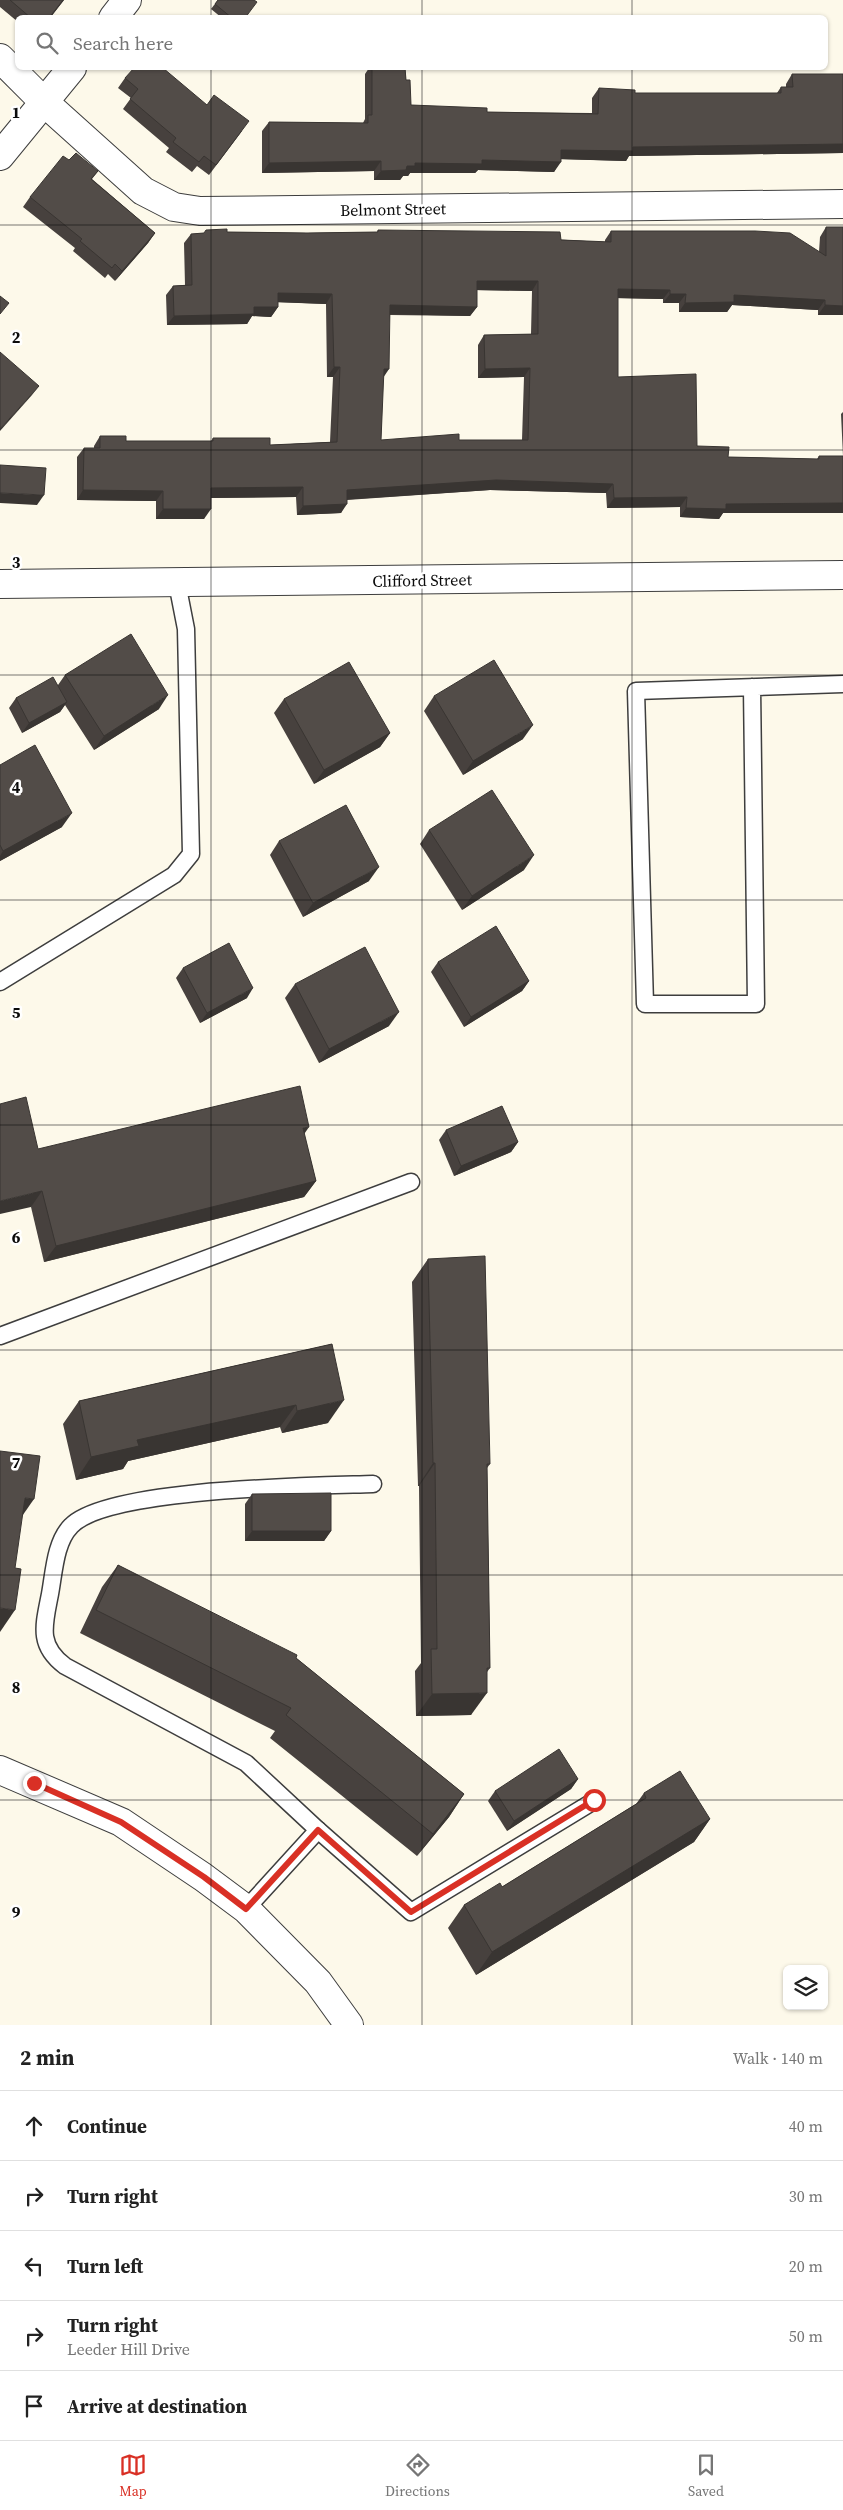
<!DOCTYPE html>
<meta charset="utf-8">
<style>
:root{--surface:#fff;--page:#f6f6f6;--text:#222;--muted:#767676;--line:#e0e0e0;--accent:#d93025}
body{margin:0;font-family:"Source Serif 4",serif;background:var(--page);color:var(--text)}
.controls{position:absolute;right:15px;bottom:15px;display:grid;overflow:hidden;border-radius:8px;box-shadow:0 1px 4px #0004}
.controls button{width:45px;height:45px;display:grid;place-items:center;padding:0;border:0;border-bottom:1px solid var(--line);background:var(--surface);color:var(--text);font:25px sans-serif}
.stop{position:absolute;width:15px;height:15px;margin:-11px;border:4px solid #d93025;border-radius:50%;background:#fff}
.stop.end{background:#d93025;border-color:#fff;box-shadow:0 1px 5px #0008}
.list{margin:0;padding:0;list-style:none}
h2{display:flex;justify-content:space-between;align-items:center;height:65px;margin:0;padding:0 20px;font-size:21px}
h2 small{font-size:16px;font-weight:400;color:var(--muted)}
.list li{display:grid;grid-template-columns:32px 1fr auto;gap:15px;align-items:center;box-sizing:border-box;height:70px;padding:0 20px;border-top:1px solid var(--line)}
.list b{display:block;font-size:19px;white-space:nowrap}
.list p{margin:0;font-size:16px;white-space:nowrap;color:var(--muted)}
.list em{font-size:16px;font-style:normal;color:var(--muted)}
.icon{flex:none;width:28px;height:28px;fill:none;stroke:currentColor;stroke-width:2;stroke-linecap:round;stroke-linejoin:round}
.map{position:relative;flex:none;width:843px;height:2025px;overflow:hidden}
.search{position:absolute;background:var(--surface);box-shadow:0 1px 4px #0004;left:15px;right:15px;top:15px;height:55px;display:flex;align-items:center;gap:12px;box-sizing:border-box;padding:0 18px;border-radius:8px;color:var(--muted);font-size:19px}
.sheet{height:415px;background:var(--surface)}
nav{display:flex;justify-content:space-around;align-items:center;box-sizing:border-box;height:70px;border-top:1px solid var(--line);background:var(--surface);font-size:14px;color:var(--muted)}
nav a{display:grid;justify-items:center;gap:2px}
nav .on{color:var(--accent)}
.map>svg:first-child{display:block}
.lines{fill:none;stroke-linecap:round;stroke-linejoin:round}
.service-casing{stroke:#3e3e3e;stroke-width:19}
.minor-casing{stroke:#3e3e3e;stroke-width:30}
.tertiary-casing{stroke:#3e3e3e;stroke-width:30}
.service{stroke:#fff;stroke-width:16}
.minor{stroke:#fff;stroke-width:28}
.tertiary{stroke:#fff;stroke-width:28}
.wall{fill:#47413e;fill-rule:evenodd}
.shaded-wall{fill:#393532}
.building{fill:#524c48;stroke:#393532;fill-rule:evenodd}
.route{stroke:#d93025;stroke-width:6}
.grid{fill:none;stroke:#0b0b0b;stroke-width:1;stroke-opacity:0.55}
.labels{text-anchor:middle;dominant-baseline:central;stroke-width:5;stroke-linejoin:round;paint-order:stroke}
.street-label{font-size:16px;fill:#0b0b0b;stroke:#fff}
.grid-label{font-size:16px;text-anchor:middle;font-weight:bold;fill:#0b0b0b;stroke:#fff;stroke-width:5;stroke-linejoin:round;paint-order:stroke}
</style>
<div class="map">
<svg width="843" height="2025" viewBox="0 0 843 2025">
<rect width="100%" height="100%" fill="#fdf9ea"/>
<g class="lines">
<defs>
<g id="service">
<polyline points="752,687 756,1004 645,1004 636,691 843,684"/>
<polyline points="0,982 174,875 191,854 186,629 177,583"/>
<polyline points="0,1336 411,1182"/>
<polyline points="318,1830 411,1912 594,1801"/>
<path d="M246,1909l72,-79 -72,-67 -181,-97c-28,-21 -21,-41 -15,-72 4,-21 5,-52 21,-68 36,-38 244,-40 302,-42"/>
</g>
<g id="minor">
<polyline points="113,18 127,0"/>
<polyline points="0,58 44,102 143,191 174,207 200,211 843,204"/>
<polyline points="0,156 72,68"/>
</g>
<g id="tertiary">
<polyline points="0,584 843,575"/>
<polyline points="0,1770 121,1822 203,1877 246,1909 318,1982 349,2025"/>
</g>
</defs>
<use href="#service" class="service-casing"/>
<use href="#minor" class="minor-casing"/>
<use href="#tertiary" class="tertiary-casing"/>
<use href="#service" class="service"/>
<use href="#minor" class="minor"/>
<use href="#tertiary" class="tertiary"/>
</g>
<g class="wall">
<polygon points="0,0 64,0 50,18 18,18 18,22 0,7"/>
<polygon points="218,0 245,18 222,18 211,9"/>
<polygon points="369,68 405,68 406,80 411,105 487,112 592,113 592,98 599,88 635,93 777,93 781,87 786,87 786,84 792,74 843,74 843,153 629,156 626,161 561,159 554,172 478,170 475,173 410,173 408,176 403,176 400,180 374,180 374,171 262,173 262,131 269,122 363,123 365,119 365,74"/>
<polygon points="125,78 207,105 242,131 209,175 197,166 192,172 166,152 169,148 123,109 131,98 118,88"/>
<polygon points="69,160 98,171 92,179 155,233 148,243 115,281 108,274 105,278 73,251 75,248 23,207 30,197"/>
<path d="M826,227h17v88h-25v-5l-86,-5 -5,7h-48v-9h-16v-4l-45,-1v79l79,69 31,11 89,2 2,-3h24l-2,-42 2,-2v101h-120l-4,6 -39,-2v-10l-73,1 -1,-15 -116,-3 -143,10 -6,13 -44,2 -1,-18 -85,1 -7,21h-48v-18l-79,-1v-43l7,-9h10v-2l6,-10 26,5h85l2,-3 57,7 60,-3 3,-65h-6l-1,-73 -48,-2v5l-7,10 -19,-1 -5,8 -80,1 -1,-30 7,-9 12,-1 -1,-42 7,-9 36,-2 80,1 70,-1 1,-2 227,12v-2l6,-9 208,21 1,-15zM477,290l55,1 -1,43 -47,1 -6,10v33l46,-1 -2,63h-141l2,-63 7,-62 80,1 7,-9z"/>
<polygon points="65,675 159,709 94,750 65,705 60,712 22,733 9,708 16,698 58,685"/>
<polygon points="434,696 523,739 463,775 424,711"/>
<polygon points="284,699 390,733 380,747 314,784 274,713"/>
<polygon points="0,765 62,827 0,861"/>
<polygon points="429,830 524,870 462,910 420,844"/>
<polygon points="279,841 369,881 303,917 270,855"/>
<polygon points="438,962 529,981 522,991 464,1027 431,972"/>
<polygon points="183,968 247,998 200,1023 176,978"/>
<polygon points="295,984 389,1026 319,1063 285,998"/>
<polygon points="446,1130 518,1142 511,1152 454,1176 439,1140"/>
<polygon points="304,1134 316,1181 304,1197 44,1262 31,1207 38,1149"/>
<polygon points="428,1259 490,1464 487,1468 490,1668 487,1672 471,1715 416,1716 415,1671 421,1663 419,1486 418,1486 412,1282"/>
<polygon points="332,1344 328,1423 282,1433 280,1427 128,1461 123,1469 76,1480 63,1424 79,1401"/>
<polygon points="252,1494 331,1531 324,1541 245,1541 245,1504"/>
<polygon points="118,1565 296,1658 464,1794 449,1817 417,1856 270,1738 275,1731 80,1633 102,1587"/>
<polygon points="578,1779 571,1789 507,1831 488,1801 495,1791"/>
<polygon points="644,1793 710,1819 694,1842 476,1975 448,1928 464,1905 502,1887 636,1804"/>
</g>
<g class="shaded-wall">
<polygon points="63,0 64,0 50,18 49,18"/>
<polygon points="843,144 843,153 629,156 626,161 555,159 561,150 633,147"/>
<polygon points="482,160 561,162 554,172 478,170 475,173 410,173 408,176 403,176 400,180 374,180 381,171 407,166 415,163"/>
<polygon points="381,161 374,171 262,173 269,163"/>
<polygon points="155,233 148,243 115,281 122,271"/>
<polygon points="477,281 538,281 532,291 471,290"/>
<polygon points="618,289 670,290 663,299 612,298"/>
<polygon points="278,293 332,294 326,304 271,302"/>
<polygon points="670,294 686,294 679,303 663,303"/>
<polygon points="734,295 825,300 818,310 732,305 727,312 679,312 685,303"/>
<polygon points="390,305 477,307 470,316 384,314"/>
<polygon points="825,305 843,306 843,315 818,315"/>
<polygon points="254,307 278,307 271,317 252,316 247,324 167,325 174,316"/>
<polygon points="334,367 340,367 333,377 327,377"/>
<polygon points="530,368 524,377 478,378 485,369"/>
<polygon points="384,369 389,369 383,378"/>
<polygon points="39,386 32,395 0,431 0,429"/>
<polygon points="496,480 613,484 606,493 490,490 340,500 347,490"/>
<polygon points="303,487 296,497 204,498 211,488"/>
<polygon points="83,490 163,491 156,501 77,500"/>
<polygon points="0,493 44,495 37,505 0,503"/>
<polygon points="687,497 680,507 607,508 614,498"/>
<polygon points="843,503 843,513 723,513 719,519 680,517 686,508 726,504"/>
<polygon points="347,504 341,513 297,515 303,506"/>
<polygon points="163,509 211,509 204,519 156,519"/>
<polygon points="168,695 159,709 94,750 104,736"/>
<polygon points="67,702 60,712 22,733 29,723"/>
<polygon points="533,725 523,739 463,775 473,761"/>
<polygon points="390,733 380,747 314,784 324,770"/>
<polygon points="72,813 62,827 0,861 0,856 3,851"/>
<polygon points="534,855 524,870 462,910 472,896"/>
<polygon points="379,867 369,881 303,917 313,903"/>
<polygon points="529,981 522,991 464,1027 471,1017"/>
<polygon points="253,988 247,998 200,1023 207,1013"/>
<polygon points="399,1012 389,1026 319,1063 329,1049"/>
<polygon points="309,1127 298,1143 303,1128"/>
<polygon points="518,1142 511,1152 454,1176 461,1166"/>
<polygon points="316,1181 304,1197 44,1262 56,1246"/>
<polygon points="42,1191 31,1207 0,1214 0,1201"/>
<polygon points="344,1400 328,1423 282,1433 297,1411"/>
<polygon points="296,1405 280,1427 128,1461 123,1469 76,1480 91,1457 137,1440"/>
<polygon points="433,1463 435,1463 419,1486 418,1486"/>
<polygon points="25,1498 34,1499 18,1522"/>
<polygon points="252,1531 331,1531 324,1541 245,1541"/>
<polygon points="0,1608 15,1610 0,1632"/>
<polygon points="487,1693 471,1715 416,1716 432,1694"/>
<polygon points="578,1779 571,1789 507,1831 514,1821"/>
<polygon points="464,1794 449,1817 417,1856 433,1834"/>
<polygon points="710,1819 694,1842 476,1975 492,1952"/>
</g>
<g class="building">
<polygon points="10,0 63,0 49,18 47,18 45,16 44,18 31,18"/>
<polygon points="218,0 254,0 257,2 245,18 232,18 215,4"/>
<polygon points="134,68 163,68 207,105 214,95 249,121 216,165 204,156 199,162 173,142 176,138 130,99 138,89 125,78"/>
<polygon points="372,68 405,68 406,80 410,80 411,105 487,108 487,112 598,114 599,88 635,90 635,93 781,93 781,87 793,87 792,74 843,74 843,144 633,147 633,151 561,150 561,162 482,160 482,164 415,163 415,166 407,166 406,170 381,171 381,161 269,163 269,122 368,123 368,115 372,115"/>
<polygon points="76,153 98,171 91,179 155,233 122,271 115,264 112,268 80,241 82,239 30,197 63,156 69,160"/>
<path d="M826,227h17v79l-18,-1v-5l-91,-5v7l-49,1 1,-9h-16v-4l-52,-1v88l78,-3 1,72 32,1 -1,10 91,2v-3h24v47l-117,1v5l-40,-1 1,-11 -73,1 -1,-14 -117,-4 -149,10v14l-44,2v-19l-92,1v21h-48v-18l-80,-1 1,-42h16v-12h26v5h87v-3h57v7l67,-3 3,-75h-6l-2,-73 -54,-1v14h-24v7l-80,2 -1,-30 19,-1 -1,-51 13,-1 2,-3 21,-1v3l80,1 71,-1v-2l182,2 1,8 50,2v-11h144l35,2 36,23zM477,281h61v53l-54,1 1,34 45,-1 -2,72h-69v-6l-78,6 3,-71h5l1,-64 87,2z"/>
<polygon points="0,296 9,303 0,314"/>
<polygon points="0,352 39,386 0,429"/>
<polygon points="0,465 46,468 44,495 0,493"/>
<polygon points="131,634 168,695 104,736 65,675"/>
<polygon points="494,660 533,725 473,761 434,696"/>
<polygon points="349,662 390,733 324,770 284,699"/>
<polygon points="53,677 67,702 29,723 16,698"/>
<polygon points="35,745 72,813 3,851 0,845 0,765"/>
<polygon points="492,790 534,855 472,896 429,830"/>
<polygon points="346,805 379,867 313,903 279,841"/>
<polygon points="496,926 529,981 471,1017 438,962"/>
<polygon points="229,943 253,988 207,1013 183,968"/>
<polygon points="365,947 399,1012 329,1049 295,984"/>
<polygon points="300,1086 309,1127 303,1128 316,1181 56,1246 42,1191 0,1201 0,1104 26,1097 38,1149"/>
<polygon points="502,1106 518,1142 461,1166 446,1130"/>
<polygon points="485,1256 490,1464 487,1464 490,1668 487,1668 487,1693 432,1694 431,1649 437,1649 435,1463 433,1463 428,1259"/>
<polygon points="332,1344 344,1400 297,1411 296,1405 137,1440 139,1446 91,1457 79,1401"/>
<polygon points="0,1451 40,1456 34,1499 25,1498 15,1568 21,1569 15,1610 0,1608"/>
<polygon points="331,1493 331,1531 252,1531 252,1494"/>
<polygon points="118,1565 297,1655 296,1658 464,1794 433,1834 286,1715 291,1708 96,1610"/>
<polygon points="559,1749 578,1779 514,1821 495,1791"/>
<polygon points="680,1771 710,1819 492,1952 464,1905 500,1883 502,1887 646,1798 644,1793"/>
</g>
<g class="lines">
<polyline class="route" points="34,1783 121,1822 204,1877 246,1909 318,1830 411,1912 594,1800"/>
</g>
<path class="grid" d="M211,0v18M422,0v18M632,0v18M211,68v1957M422,68v1957M632,68v1957M0,225h843M0,450h843M0,675h843M0,900h843M0,1125h843M0,1350h843M0,1575h843M0,1800h843"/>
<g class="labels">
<g class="street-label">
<text transform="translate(393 209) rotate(-1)">Belmont Street</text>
<text transform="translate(422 580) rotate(-1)">Clifford Street</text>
</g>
</g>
<g class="grid-label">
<text x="16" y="118">1</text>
<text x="16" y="343">2</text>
<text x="16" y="568">3</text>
<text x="16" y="793">4</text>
<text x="16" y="1018">5</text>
<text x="16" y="1243">6</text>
<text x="16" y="1468">7</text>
<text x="16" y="1693">8</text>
<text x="16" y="1918">9</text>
</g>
</svg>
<div class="controls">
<button><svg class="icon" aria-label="layers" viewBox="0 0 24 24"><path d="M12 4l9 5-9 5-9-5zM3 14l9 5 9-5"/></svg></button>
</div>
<div class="stop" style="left:594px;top:1800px"></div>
<div class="stop end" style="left:34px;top:1783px"></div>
<div class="search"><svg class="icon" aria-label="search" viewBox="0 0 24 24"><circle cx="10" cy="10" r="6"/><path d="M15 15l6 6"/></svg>Search here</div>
</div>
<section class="sheet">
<h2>2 min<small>Walk · 140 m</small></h2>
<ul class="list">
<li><svg class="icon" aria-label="ahead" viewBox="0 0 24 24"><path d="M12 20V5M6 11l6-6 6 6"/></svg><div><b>Continue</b></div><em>40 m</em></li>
<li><svg class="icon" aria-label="right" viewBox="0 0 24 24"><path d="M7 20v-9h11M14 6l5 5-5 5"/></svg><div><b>Turn right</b></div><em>30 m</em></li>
<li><svg class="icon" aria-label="left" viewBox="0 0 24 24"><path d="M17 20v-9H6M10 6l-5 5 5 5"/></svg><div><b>Turn left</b></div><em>20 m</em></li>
<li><svg class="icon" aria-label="right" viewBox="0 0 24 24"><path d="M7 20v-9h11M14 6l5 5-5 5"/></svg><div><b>Turn right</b><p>Leeder Hill Drive</p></div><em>50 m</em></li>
<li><svg class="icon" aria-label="arrive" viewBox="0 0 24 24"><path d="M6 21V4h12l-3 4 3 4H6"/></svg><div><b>Arrive at destination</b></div></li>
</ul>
</section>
<nav>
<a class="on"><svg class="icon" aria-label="map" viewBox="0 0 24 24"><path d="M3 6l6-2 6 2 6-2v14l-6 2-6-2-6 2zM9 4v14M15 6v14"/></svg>Map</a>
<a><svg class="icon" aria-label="directions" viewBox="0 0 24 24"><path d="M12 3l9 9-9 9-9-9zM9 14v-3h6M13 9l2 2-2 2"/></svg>Directions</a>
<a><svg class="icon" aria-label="saved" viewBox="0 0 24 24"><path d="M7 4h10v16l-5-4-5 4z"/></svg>Saved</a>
</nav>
